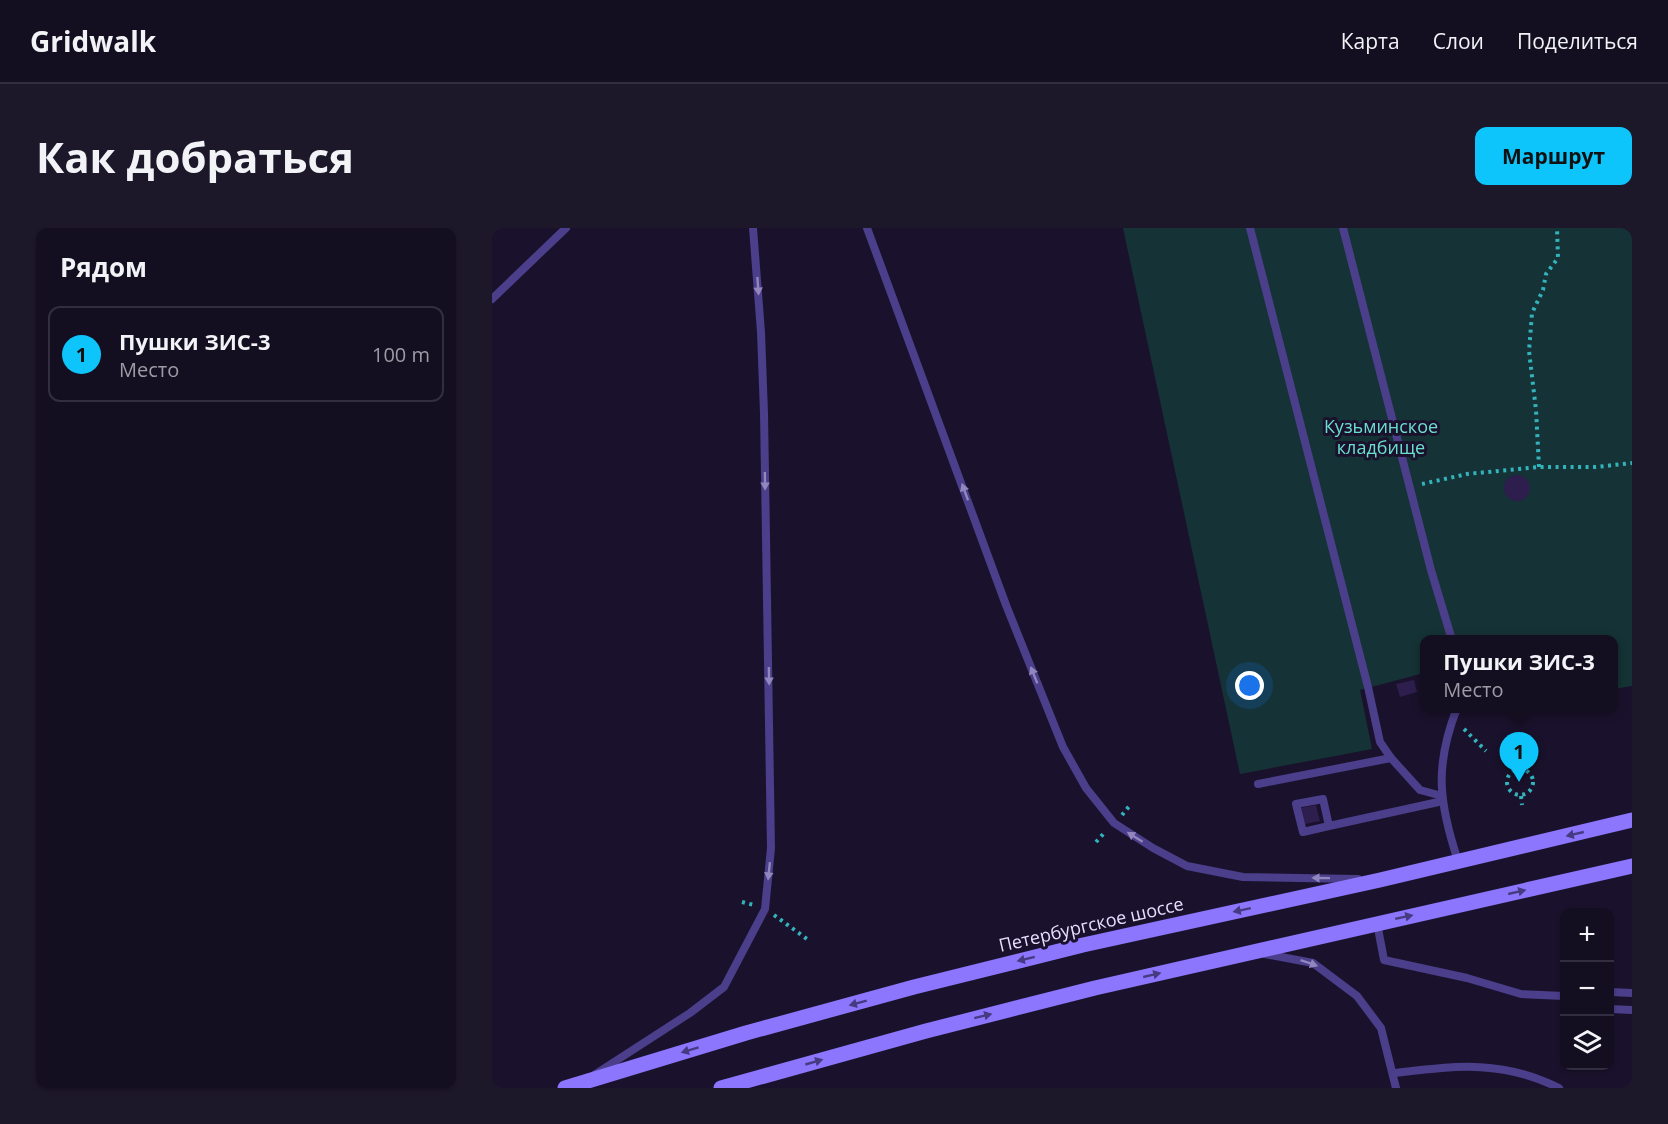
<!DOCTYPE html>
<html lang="ru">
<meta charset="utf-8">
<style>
:root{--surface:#140e21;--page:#1d172a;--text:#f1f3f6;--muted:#9d9ca5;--line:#332e3f;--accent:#0dc5fb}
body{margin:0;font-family:"Open Sans",sans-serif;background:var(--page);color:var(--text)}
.controls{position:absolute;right:18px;bottom:18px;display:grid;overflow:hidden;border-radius:12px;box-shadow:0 2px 4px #0004}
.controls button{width:54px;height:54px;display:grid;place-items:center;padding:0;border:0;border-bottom:2px solid var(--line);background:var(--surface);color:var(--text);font:30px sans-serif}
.you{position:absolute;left:758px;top:458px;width:21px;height:21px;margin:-15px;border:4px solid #fff;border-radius:50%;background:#1a73e8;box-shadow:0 0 0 9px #1a73e833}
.badge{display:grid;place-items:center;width:39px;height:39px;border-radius:50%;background:var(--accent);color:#111;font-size:20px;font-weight:700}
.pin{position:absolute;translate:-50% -50px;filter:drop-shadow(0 2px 3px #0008)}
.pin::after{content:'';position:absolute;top:32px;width:21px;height:18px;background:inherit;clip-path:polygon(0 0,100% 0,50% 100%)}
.popup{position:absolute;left:928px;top:407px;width:198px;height:78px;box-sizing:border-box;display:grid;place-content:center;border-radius:12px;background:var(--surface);filter:drop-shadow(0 2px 4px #0005);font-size:20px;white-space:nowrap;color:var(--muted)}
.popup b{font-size:22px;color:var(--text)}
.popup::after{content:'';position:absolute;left:50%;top:100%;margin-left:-12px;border:12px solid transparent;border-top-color:var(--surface)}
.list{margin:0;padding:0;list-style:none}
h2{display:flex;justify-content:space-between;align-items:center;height:78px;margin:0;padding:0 24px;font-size:26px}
h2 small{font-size:20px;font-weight:400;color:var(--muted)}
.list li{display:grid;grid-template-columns:39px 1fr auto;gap:18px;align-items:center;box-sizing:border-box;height:96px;margin:0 12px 12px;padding:0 12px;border:2px solid var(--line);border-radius:12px}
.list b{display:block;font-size:22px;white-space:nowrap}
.list p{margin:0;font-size:20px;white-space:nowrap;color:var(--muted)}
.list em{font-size:20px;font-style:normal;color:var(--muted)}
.icon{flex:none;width:33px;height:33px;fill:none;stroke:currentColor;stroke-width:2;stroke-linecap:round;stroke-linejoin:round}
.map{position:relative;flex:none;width:1140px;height:860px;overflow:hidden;border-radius:12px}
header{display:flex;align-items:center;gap:36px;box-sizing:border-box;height:84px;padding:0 30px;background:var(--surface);border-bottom:2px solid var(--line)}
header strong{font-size:28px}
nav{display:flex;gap:33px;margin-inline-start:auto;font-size:21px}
.intro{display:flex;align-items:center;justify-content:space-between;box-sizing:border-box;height:144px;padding:0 36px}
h1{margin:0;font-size:42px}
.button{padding:15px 27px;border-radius:12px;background:var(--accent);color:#111;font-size:21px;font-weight:700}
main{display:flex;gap:36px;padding:0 36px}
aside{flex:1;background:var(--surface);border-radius:12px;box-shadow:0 2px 4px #0004}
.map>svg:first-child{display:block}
.green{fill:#153336}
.building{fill:#2e1e4d}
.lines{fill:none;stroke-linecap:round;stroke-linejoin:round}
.path{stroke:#33b4bd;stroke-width:4;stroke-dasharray:3 4.5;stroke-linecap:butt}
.lane{stroke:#4b3e8a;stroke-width:8}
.secondary{stroke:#8b76fd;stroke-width:15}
.oneway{fill:#9186be}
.oneway2{fill:#473a80}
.labels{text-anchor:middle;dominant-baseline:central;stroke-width:6;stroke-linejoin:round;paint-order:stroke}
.park-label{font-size:18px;fill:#69dfd1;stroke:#1a122c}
.street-label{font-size:18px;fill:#e6defe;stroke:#1a122c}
</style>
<header>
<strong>Gridwalk</strong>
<nav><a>Карта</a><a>Слои</a><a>Поделиться</a></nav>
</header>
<div class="intro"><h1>Как добраться</h1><a class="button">Маршрут</a></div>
<main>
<aside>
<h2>Рядом<small></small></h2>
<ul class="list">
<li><span class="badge">1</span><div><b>Пушки ЗИС-3</b><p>Место</p></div><em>100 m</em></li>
</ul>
</aside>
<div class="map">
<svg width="1140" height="860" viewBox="0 0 1140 860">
<rect width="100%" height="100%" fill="#1a122c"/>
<polygon class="green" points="631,0 1140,0 1140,458 1122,461 1122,412 932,412 932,445 868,462 880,521 748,546"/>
<g class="building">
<circle cx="1025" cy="260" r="13"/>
<polygon points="922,452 925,464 908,469 904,456"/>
<polygon points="824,577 828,593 813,596 809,580"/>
</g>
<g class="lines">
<g class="path">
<polyline points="1047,239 1044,182 1037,123 1040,85 1051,62 1054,46 1066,30 1065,0"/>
<polyline points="930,256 975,246 1047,239 1104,239 1140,235"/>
<polyline points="972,501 994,523"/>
<circle cx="1028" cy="554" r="13"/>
<polyline points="1029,568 1030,577"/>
<polyline points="630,587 639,576"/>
<polyline points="604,614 614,603"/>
<polyline points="250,674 262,677"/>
<polyline points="282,687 315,711"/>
</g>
<g class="lane">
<polyline points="375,0 514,377 571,519 594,560 622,595 661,620 695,638 751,649 866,651"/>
<polyline points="758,0 876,459 888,514 899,530 928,562 950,568"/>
<polyline points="851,0 939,342 960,412"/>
<polyline points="0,71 74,0"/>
<path d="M965,480c-23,59 -18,95 1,153"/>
<polyline points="766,556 899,530"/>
<polyline points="837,598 811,604 804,576 831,571 837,598 951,573"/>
<polyline points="885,695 892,732 975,750 1029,766 1072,768"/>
<polyline points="773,726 821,735 865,768 889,800 904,860"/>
<polyline points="1118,764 1140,765"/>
<polyline points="1118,781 1140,782"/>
<path d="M902,845c60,-7 107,-14 165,15"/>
<polyline points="102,847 198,785 232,759 273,681 279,620 272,185 269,104 261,0"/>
</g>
<g class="secondary">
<polyline points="73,860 254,805 422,759 591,717 888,652 1140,592"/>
<polyline points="229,860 434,803 603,760 1140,638"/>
</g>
</g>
<defs><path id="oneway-solid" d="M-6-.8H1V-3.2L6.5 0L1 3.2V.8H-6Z" transform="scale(1.5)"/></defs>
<g class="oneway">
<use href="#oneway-solid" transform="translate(266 58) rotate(86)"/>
<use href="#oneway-solid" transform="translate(273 253) rotate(89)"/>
<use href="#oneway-solid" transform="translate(473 264) rotate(-110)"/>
<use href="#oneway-solid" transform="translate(542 447) rotate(-112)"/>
<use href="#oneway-solid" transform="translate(277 448) rotate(89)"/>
<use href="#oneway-solid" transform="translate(643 609) rotate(-148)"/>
<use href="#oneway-solid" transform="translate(277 643) rotate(96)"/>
<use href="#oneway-solid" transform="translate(829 650) rotate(-179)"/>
<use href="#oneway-solid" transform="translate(817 735) rotate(19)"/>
</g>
<g class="oneway2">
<use href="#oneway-solid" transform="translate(1083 606) rotate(167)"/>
<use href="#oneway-solid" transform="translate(1025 664) rotate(-13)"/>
<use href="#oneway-solid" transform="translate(750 682) rotate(168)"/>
<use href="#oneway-solid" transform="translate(912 689) rotate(-12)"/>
<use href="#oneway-solid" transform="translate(534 731) rotate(166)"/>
<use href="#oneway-solid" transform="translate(660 747) rotate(-13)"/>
<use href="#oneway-solid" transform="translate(366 775) rotate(165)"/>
<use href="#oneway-solid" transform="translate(491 788) rotate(-14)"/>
<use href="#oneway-solid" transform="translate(198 822) rotate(163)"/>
<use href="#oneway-solid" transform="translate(322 834) rotate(-16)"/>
</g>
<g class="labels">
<g class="park-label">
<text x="889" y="198">Кузьминское<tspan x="889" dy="21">кладбище</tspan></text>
</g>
<g class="street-label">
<text transform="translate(599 696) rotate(-13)">Петербургское шоссе</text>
</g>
</g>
</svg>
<div class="controls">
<button>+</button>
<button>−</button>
<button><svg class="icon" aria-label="layers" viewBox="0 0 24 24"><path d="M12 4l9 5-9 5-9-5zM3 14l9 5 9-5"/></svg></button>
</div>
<div class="you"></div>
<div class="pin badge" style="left:1027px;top:554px">1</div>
<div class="popup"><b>Пушки ЗИС-3</b>Место</div>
</div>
</main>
